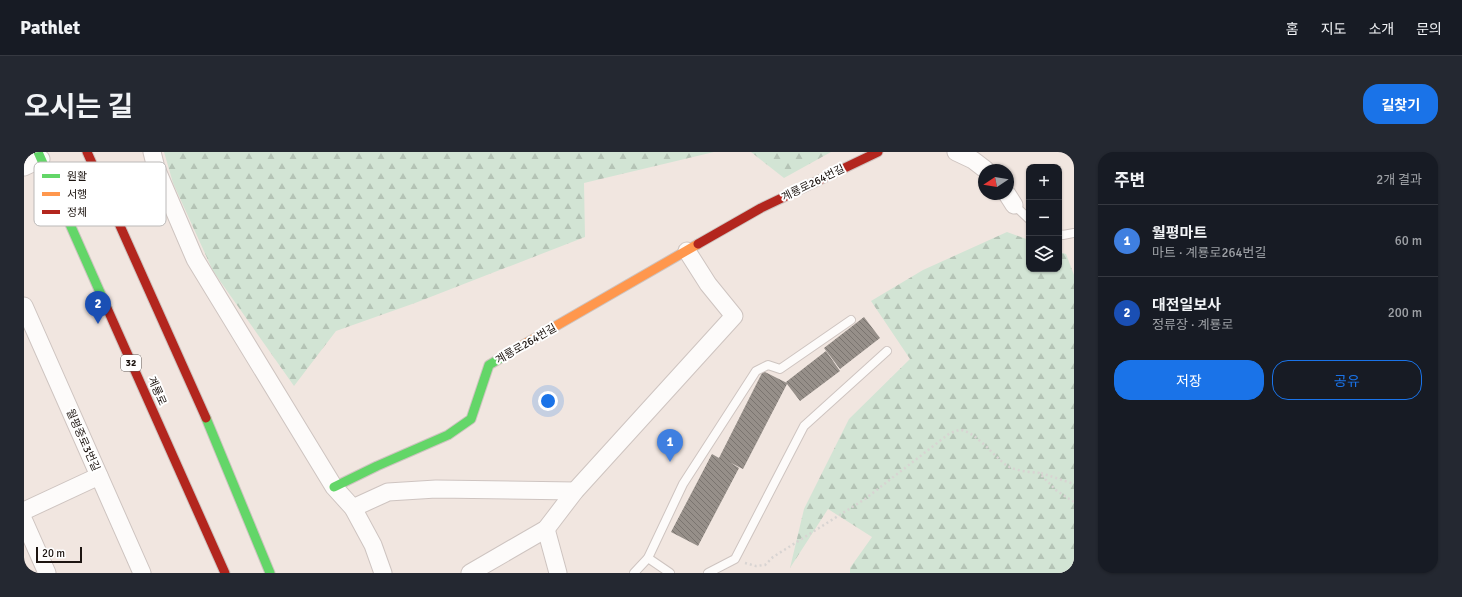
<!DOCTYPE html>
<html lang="ko">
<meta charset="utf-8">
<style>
:root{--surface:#171b24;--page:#242831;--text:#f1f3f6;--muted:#9ea1a6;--line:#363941;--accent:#1a73e8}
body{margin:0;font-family:Signika,"Noto Sans KR",sans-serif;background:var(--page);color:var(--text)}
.controls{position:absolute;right:12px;top:12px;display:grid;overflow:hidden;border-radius:8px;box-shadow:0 1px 3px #0004}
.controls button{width:36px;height:36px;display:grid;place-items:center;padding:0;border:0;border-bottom:1px solid var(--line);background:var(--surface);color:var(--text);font:20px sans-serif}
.compass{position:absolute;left:954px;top:12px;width:36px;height:36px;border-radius:50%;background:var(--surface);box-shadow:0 1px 3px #0004;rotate:258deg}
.scale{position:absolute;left:12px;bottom:10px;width:46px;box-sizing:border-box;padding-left:4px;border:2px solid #1d1511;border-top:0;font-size:11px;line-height:14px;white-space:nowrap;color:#1d1511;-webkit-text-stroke:3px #fff;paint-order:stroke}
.you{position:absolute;left:524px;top:249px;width:14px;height:14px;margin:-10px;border:3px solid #fff;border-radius:50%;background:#1a73e8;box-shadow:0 0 0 6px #1a73e833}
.badge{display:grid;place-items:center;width:26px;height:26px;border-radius:50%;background:var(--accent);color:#fff;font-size:13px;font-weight:700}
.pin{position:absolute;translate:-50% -33px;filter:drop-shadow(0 1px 2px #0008)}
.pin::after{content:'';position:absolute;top:21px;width:14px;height:12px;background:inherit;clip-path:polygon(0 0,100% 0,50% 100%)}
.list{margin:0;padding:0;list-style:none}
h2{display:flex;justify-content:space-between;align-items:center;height:52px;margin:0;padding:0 16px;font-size:17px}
h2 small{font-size:13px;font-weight:400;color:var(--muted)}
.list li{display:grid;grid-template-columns:26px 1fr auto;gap:12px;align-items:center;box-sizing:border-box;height:72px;padding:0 16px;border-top:1px solid var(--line)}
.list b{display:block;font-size:15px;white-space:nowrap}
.list p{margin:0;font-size:13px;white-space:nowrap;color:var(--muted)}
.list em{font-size:13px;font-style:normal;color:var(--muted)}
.actions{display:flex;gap:8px;padding:12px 16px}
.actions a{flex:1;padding:9px 0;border:1px solid var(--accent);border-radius:16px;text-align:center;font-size:14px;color:var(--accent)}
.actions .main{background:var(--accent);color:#fff}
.icon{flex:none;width:22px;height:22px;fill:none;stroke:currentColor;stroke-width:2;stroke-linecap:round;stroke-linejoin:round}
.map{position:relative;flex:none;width:1050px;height:421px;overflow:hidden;border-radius:16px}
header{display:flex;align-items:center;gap:24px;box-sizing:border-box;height:56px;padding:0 20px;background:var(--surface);border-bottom:1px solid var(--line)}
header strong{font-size:19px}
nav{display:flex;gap:22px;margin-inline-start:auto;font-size:14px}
.intro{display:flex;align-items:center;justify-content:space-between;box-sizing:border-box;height:96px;padding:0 24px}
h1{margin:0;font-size:28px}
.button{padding:10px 18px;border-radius:16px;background:var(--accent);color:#fff;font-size:14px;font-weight:700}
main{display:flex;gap:24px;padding:0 24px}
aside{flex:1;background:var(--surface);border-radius:16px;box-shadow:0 1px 3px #0004}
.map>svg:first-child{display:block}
.forest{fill:url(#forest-firs)}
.building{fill:url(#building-back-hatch)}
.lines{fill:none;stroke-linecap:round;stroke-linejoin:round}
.lane-casing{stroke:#cec4c0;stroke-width:10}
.street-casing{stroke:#cec4c0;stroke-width:19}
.fast-casing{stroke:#cec4c0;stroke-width:11}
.slow-casing{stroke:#cec4c0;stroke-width:11}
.jam-casing{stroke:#cec4c0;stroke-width:11}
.path{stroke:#d8d4d2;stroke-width:2.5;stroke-dasharray:2 3;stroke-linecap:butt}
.lane{stroke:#fdfbfa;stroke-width:8}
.street{stroke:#fdfbfa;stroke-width:17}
.fast{stroke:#63d668;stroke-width:9}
.slow{stroke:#ff974d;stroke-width:9}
.jam{stroke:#b3261e;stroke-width:9}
.labels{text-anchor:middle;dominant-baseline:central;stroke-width:4;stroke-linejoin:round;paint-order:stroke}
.shield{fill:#fff;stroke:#615b58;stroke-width:1}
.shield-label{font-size:10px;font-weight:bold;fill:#1d1511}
.street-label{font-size:11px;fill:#1d1511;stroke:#fff}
.key{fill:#fff;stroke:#bbb9b8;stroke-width:1}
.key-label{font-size:11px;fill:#1d1511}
</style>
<header>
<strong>Pathlet</strong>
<nav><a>홈</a><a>지도</a><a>소개</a><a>문의</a></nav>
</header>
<div class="intro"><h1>오시는 길</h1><a class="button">길찾기</a></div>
<main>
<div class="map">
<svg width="1050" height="421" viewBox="0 0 1050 421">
<defs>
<pattern id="forest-firs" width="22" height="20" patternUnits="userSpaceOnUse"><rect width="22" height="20" fill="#d2e4d4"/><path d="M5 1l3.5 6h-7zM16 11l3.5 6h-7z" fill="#b4c3b5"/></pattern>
<pattern id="building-back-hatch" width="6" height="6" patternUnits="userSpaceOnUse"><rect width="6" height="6" fill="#968f89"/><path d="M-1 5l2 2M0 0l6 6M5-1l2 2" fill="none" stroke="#7a746f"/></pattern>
</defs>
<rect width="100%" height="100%" fill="#f1e6e0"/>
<g class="forest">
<polygon points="140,0 690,0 560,31 561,85 391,151 312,179 270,234 189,119 149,31"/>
<polygon points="727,0 807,0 760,26"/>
<polygon points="983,80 1005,88 1005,117 1035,117 1035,100 1042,102 1050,123 1050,421 826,421 826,416 848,385 804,357 766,416 780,357 825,267 886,207 847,149 899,118"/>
</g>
<g class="building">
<polygon points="840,165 856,186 816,217 800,196"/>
<polygon points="802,199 816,219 776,249 763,232 719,317 705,310 715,316 674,394 647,380 688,302 695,306 739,219 763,231 762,230"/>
</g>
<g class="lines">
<defs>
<g id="lane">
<polyline points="990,53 1005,67"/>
<polyline points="1035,82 1039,83 1050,81"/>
<polyline points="624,406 646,421"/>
<polyline points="610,421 624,406 659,332 732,219 744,213 756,217 827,168"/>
<polyline points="684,421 711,407 780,274 863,199"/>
</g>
<g id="street">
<polyline points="128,0 132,16 171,107 310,335 329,356 349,393 359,421"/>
<polyline points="932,0 949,8 962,18"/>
<polyline points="0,15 17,7"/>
<polyline points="983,42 990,53"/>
<polyline points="0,154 118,421"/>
<polyline points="329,356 364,340 412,337 551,339"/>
<polyline points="0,359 75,324"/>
<polyline points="0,369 23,421"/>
<polyline points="522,377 534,421"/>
<polyline points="446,421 522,377 551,339 710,164 684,132 663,99"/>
</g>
<g id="fast">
<polyline points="14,0 83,156"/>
<polyline points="182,266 246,421"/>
<polyline points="310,335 353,314 424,283 447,267 465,213 492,197"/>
</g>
<polyline id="slow" points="492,197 674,92"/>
<g id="jam">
<polyline points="63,0 182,266"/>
<polyline points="674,92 737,56 854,0"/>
<polyline points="83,156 201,421"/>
</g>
</defs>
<use href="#lane" class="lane-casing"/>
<use href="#street" class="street-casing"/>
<use href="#fast" class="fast-casing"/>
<use href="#slow" class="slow-casing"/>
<use href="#jam" class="jam-casing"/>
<g class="path">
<polyline points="1017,321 1050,332"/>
<path d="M721,411l11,3 9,-1 8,-8 92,-58 85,-66c3,-1 6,-2 9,-3 14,-1 36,27 47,35 9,6 23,7 33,8l18,18 17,11"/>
</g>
<use href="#lane" class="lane"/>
<use href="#street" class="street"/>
<use href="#fast" class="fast"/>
<use href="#slow" class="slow"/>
<use href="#jam" class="jam"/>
</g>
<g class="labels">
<rect class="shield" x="97" y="203" width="20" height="16" rx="3"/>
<g class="shield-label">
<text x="107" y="211">32</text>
</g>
<g class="street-label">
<text transform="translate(789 31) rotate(-26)">계룡로264번길</text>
<text transform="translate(502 192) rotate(-30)">계룡로264번길</text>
<text transform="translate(133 239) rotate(66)">계룡로</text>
<text transform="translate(59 288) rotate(66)">월평중로3번길</text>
</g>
</g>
<rect x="10" y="10" width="132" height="64" rx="6" class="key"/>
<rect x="18" y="22" width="18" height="4" fill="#63d668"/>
<rect x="18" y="40" width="18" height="4" fill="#ff974d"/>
<rect x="18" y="58" width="18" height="4" fill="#b3261e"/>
<g class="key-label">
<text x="43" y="28">원활</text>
<text x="43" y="46">서행</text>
<text x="43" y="64">정체</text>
</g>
</svg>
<div class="controls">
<button>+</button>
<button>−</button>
<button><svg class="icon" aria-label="layers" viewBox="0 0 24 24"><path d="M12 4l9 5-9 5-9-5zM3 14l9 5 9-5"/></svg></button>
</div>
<svg class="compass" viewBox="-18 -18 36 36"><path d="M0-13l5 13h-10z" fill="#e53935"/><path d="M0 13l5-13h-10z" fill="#9ea1a6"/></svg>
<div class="scale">20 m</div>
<div class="you"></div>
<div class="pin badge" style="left:646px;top:310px;background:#3f7fe0">1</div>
<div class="pin badge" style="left:74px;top:172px;background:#1a4fb4">2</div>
</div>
<aside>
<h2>주변<small>2개 결과</small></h2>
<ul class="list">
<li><span class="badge" style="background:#3f7fe0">1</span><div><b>월평마트</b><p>마트 · 계룡로264번길</p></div><em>60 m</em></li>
<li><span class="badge" style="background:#1a4fb4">2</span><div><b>대전일보사</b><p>정류장 · 계룡로</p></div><em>200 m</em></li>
</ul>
<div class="actions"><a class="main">저장</a><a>공유</a></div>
</aside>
</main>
